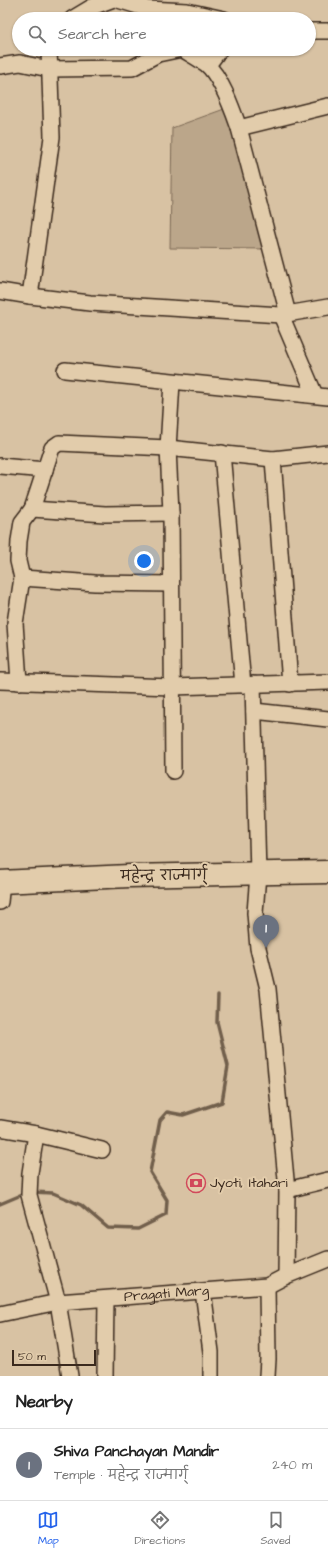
<!DOCTYPE html>
<meta charset="utf-8">
<style>
:root{--surface:#fff;--page:#f6f6f6;--text:#222;--muted:#767676;--line:#e0e0e0;--accent:#2563eb}
body{margin:0;font-family:"Architects Daughter","Playpen Sans Deva",sans-serif;background:var(--page);color:var(--text)}
.scale{position:absolute;left:12px;bottom:10px;width:84px;box-sizing:border-box;padding-left:4px;border:2px solid #3b2a1e;border-top:0;font-size:11px;line-height:14px;white-space:nowrap;color:#3b2a1e;-webkit-text-stroke:3px #e2ccab;paint-order:stroke}
.you{position:absolute;left:144px;top:561px;width:14px;height:14px;margin:-10px;border:3px solid #fff;border-radius:50%;background:#1a73e8;box-shadow:0 0 0 6px #1a73e833}
.badge{display:grid;place-items:center;width:26px;height:26px;border-radius:50%;background:var(--accent);color:#fff;font-size:13px;font-weight:700}
.pin{position:absolute;translate:-50% -33px;filter:drop-shadow(0 1px 2px #0008)}
.pin::after{content:'';position:absolute;top:21px;width:14px;height:12px;background:inherit;clip-path:polygon(0 0,100% 0,50% 100%)}
.list{margin:0;padding:0;list-style:none}
h2{display:flex;justify-content:space-between;align-items:center;height:52px;margin:0;padding:0 16px;font-size:17px}
h2 small{font-size:13px;font-weight:400;color:var(--muted)}
.list li{display:grid;grid-template-columns:26px 1fr auto;gap:12px;align-items:center;box-sizing:border-box;height:72px;padding:0 16px;border-top:1px solid var(--line)}
.list b{display:block;font-size:15px;white-space:nowrap}
.list p{margin:0;font-size:13px;white-space:nowrap;color:var(--muted)}
.list em{font-size:13px;font-style:normal;color:var(--muted)}
.icon{flex:none;width:22px;height:22px;fill:none;stroke:currentColor;stroke-width:2;stroke-linecap:round;stroke-linejoin:round}
.map{position:relative;flex:none;width:328px;height:1376px;overflow:hidden}
.search{position:absolute;background:var(--surface);box-shadow:0 1px 3px #0004;left:12px;right:12px;top:12px;height:44px;display:flex;align-items:center;gap:10px;box-sizing:border-box;padding:0 14px;border-radius:22px;color:var(--muted);font-size:15px}
.sheet{height:124px;background:var(--surface)}
nav{display:flex;justify-content:space-around;align-items:center;box-sizing:border-box;height:56px;border-top:1px solid var(--line);background:var(--surface);font-size:11px;color:var(--muted)}
nav a{display:grid;justify-items:center;gap:2px}
nav .on{color:var(--accent)}
.map>svg:first-child{display:block}
.grass{fill:#bba68a;stroke:#7b6854}
.lines{fill:none;stroke-linecap:round;stroke-linejoin:round}
.stream{stroke:#715e4c;stroke-width:3.5}
.minor-casing{stroke:#3b2a1e;stroke-width:18}
.highway-casing{stroke:#3b2a1e;stroke-width:25}
.minor{stroke:#e2ccab;stroke-width:15}
.highway{stroke:#e2ccab;stroke-width:22}
.labels{text-anchor:middle;dominant-baseline:central;stroke-width:4;stroke-linejoin:round;paint-order:stroke}
.street-label{font-size:14px;fill:#3b2a1e;stroke:#e2ccab}
.poi-label{font-size:14px;fill:#3b2a1e;stroke:#e2ccab;text-anchor:start}
</style>
<div class="map">
<svg width="328" height="1376" viewBox="0 0 328 1376">
<rect width="100%" height="100%" fill="#d8c2a3"/>
<filter id="ink" filterUnits="userSpaceOnUse"><feTurbulence type="fractalNoise" baseFrequency=".025" numOctaves="2"/><feDisplacementMap in="SourceGraphic" scale="8" xChannelSelector="R" yChannelSelector="G"/><feConvolveMatrix kernelMatrix="1 2 1 2 8 2 1 2 1" color-interpolation-filters="sRGB"/></filter>
<g filter="url(#ink)">
<polygon class="grass" points="227,108 268,249 170,248 172,128"/>
<g class="lines">
<g class="stream">
<polyline points="32,1192 53,1193 81,1205 108,1228 138,1229 166,1215 167,1200 150,1172 160,1120 167,1112 183,1115 222,1102 228,1066 217,1022 218,995"/>
<polyline points="0,1204 26,1193"/>
</g>
<defs>
<g id="minor">
<polyline points="118,0 148,9 187,11 224,19"/>
<polyline points="72,19 92,7 111,0"/>
<polyline points="309,31 328,31"/>
<polyline points="208,65 220,49"/>
<path d="M0,66l20,-3 29,6 83,-1 26,-14 24,-5c8,5 17,10 24,15 15,12 27,47 33,64l49,186"/>
<polyline points="239,128 328,106"/>
<polyline points="0,291 30,296 90,303 281,315 328,307"/>
<polyline points="30,296 52,137 49,49"/>
<polyline points="281,315 315,395"/>
<polyline points="65,370 328,397"/>
<polyline points="172,382 168,448 171,513 173,771"/>
<polyline points="222,453 243,685"/>
<polyline points="273,459 290,684"/>
<polyline points="0,466 45,470"/>
<polyline points="32,509 105,514 171,513"/>
<polyline points="22,578 95,583 170,584"/>
<polyline points="0,681 172,687 328,682"/>
<polyline points="19,682 15,623 22,578 18,561 19,541 22,522 32,509 52,448 59,443 168,448 273,459 328,453"/>
<polyline points="253,684 258,874 255,913 258,948 268,989 287,1190 286,1276"/>
<polyline points="254,711 328,719"/>
<polyline points="0,902 2,882"/>
<polyline points="0,1128 36,1134 102,1150"/>
<polyline points="36,1134 30,1173 29,1195 58,1302 70,1376"/>
<polyline points="287,1190 328,1180"/>
<polyline points="203,1291 211,1352 211,1376"/>
<path id="s1" d="M0,1314l58,-12 209,-16 19,-10 42,-17"/>
<polyline points="105,1376 106,1299"/>
<polyline points="267,1376 268,1359 267,1286"/>
</g>
<polyline id="highway" points="0,882 129,876 328,872"/>
</defs>
<use href="#minor" class="minor-casing"/>
<use href="#highway" class="highway-casing"/>
<use href="#minor" class="minor"/>
<use href="#highway" class="highway"/>
</g>
</g>
<defs>
<symbol id="bank-ring" viewBox="-11 -11 22 22"><circle r="9.5" fill="#e2ccab" stroke="#d1495b" stroke-width="1.5"/><path d="M-6-4H6V4H-6ZM0-2.3a2.3 2.3 0 1 0 0 4.6a2.3 2.3 0 1 0 0-4.6Z" fill="#d1495b"/></symbol>
</defs>
<g fill-rule="evenodd">
<use href="#bank-ring" x="185" y="1172" width="22" height="22"/>
</g>
<g class="labels">
<g class="street-label">
<text transform="translate(164 876) rotate(-1)">महेन्द्र राज्मार्ग्</text>
<text stroke="none"><textPath href="#s1" startOffset="168">Pragati Marg</textPath></text>
</g>
<g class="poi-label">
<text x="210" y="1183">Jyoti, Itahari</text>
</g>
</g>
</svg>
<div class="scale">50 m</div>
<div class="you"></div>
<div class="pin badge" style="left:266px;top:948px;background:#6b7280">1</div>
<div class="search"><svg class="icon" aria-label="search" viewBox="0 0 24 24"><circle cx="10" cy="10" r="6"/><path d="M15 15l6 6"/></svg>Search here</div>
</div>
<section class="sheet">
<h2>Nearby<small></small></h2>
<ul class="list">
<li><span class="badge" style="background:#6b7280">1</span><div><b>Shiva Panchayan Mandir</b><p>Temple · महेन्द्र राज्मार्ग्</p></div><em>240 m</em></li>
</ul>
</section>
<nav>
<a class="on"><svg class="icon" aria-label="map" viewBox="0 0 24 24"><path d="M3 6l6-2 6 2 6-2v14l-6 2-6-2-6 2zM9 4v14M15 6v14"/></svg>Map</a>
<a><svg class="icon" aria-label="directions" viewBox="0 0 24 24"><path d="M12 3l9 9-9 9-9-9zM9 14v-3h6M13 9l2 2-2 2"/></svg>Directions</a>
<a><svg class="icon" aria-label="saved" viewBox="0 0 24 24"><path d="M7 4h10v16l-5-4-5 4z"/></svg>Saved</a>
</nav>
